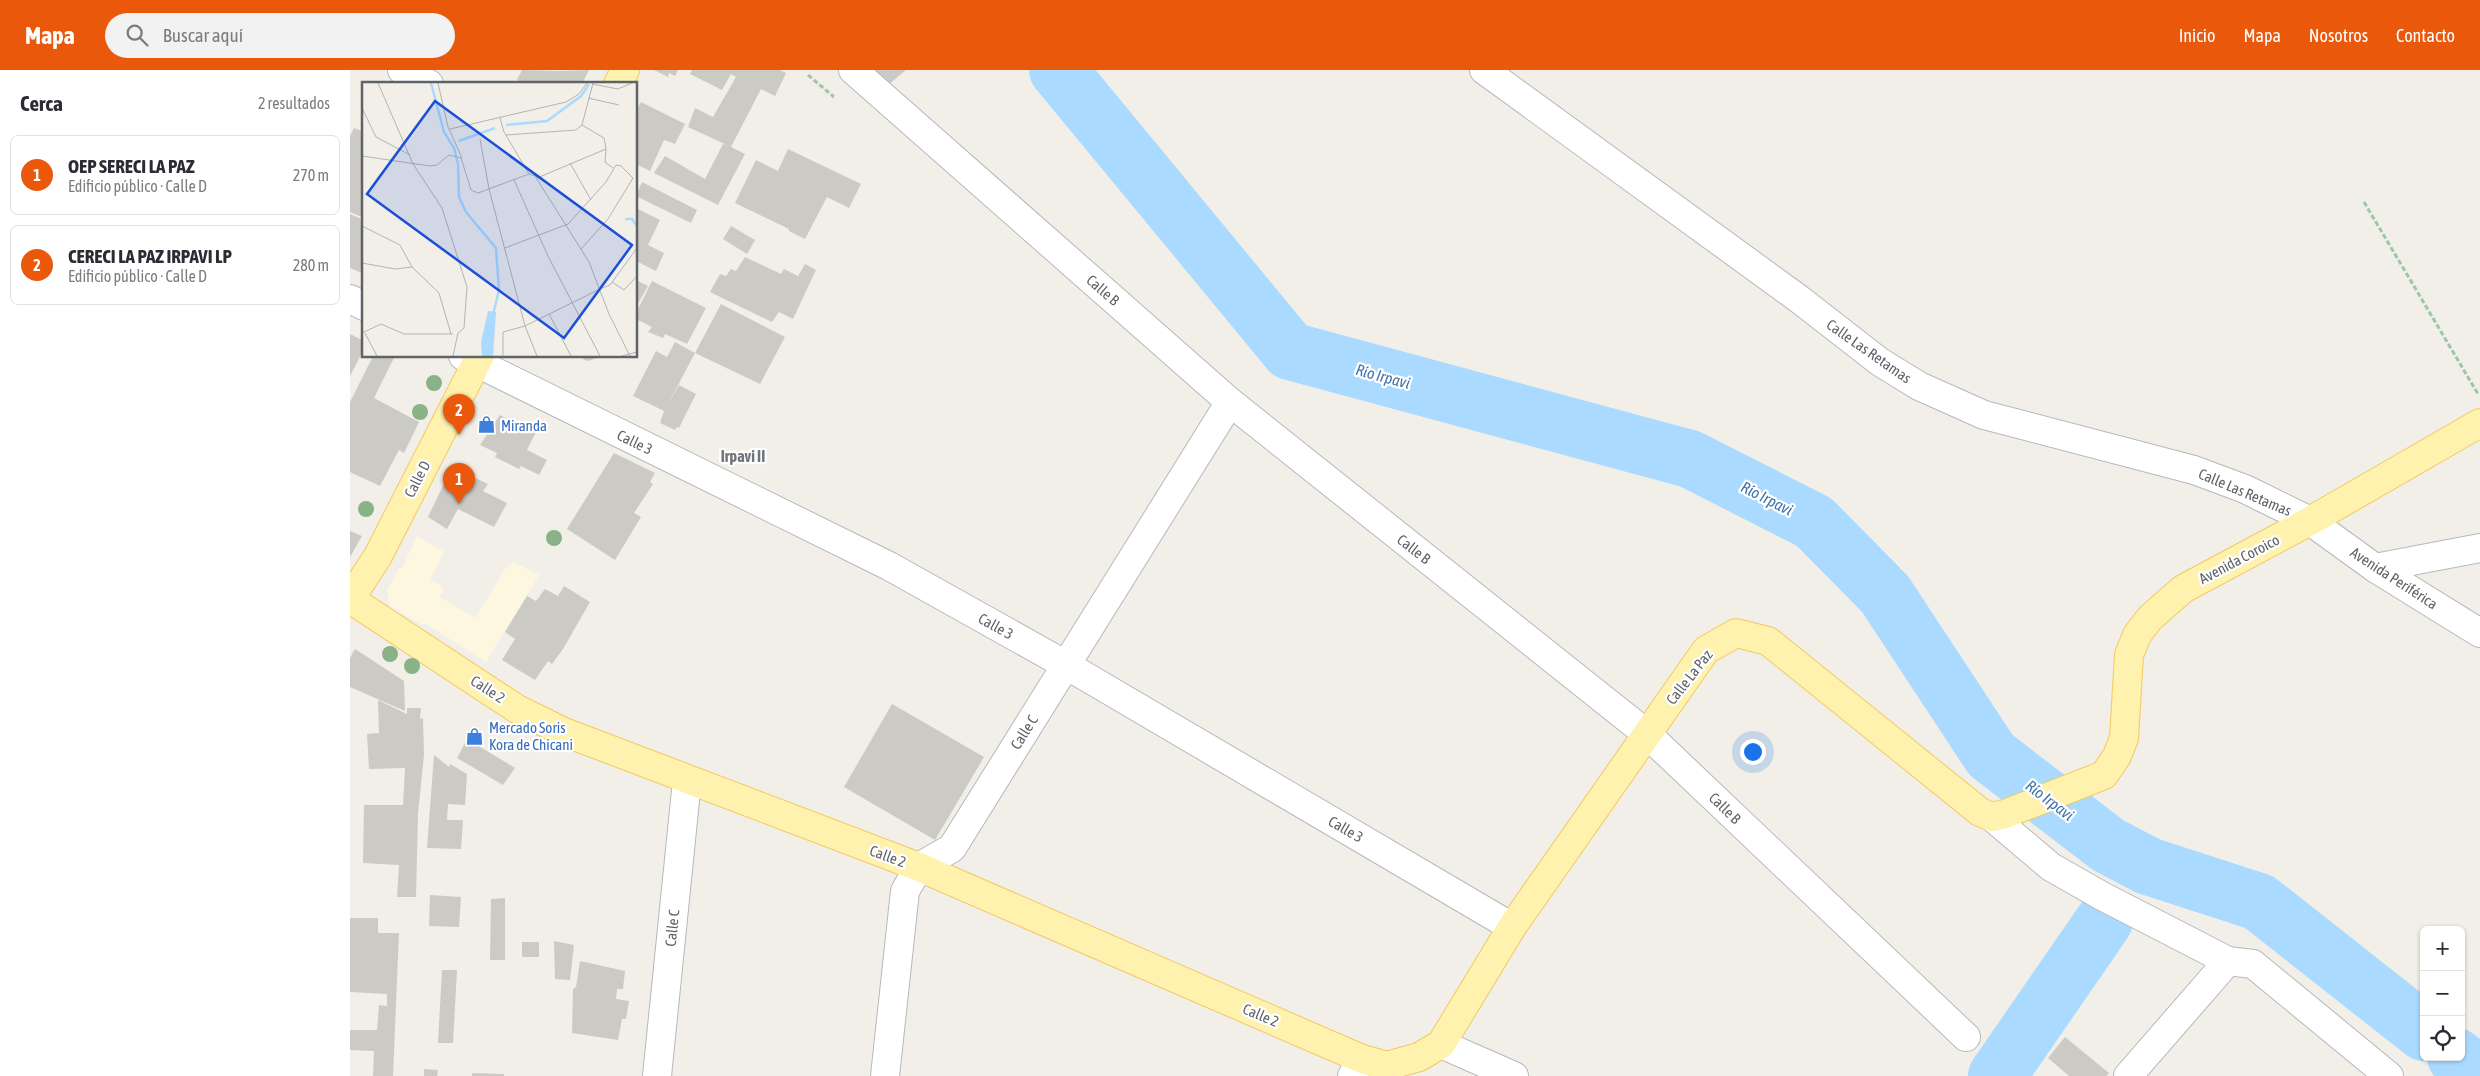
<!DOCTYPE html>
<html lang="es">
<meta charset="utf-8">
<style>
:root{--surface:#fff;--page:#f2f2f3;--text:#2b2b33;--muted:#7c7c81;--line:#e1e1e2;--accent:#ea580c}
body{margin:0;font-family:"Asap Condensed",sans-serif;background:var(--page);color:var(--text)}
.controls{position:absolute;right:15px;bottom:15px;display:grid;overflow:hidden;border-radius:8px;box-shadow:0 1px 4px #0004}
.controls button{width:45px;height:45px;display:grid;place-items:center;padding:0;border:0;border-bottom:1px solid var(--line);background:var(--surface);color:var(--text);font:25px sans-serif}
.you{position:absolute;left:1402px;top:681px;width:18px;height:18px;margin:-12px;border:4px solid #fff;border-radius:50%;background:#1a73e8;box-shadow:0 0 0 8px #1a73e833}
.badge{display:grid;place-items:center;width:32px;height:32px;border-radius:50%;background:var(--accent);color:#fff;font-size:16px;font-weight:700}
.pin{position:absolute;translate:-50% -41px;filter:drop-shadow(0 1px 2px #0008)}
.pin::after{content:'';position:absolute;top:26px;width:18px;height:15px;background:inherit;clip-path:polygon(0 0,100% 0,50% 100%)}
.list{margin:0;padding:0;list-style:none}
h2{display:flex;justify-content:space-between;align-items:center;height:65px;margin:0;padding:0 20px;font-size:21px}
h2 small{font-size:16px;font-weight:400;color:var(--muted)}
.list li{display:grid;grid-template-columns:32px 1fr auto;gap:15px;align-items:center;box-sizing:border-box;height:80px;margin:0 10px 10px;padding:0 10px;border:1px solid var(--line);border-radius:8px}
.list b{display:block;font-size:19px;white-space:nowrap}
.list p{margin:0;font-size:16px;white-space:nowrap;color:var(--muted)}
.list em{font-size:16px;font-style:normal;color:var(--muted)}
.icon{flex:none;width:28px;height:28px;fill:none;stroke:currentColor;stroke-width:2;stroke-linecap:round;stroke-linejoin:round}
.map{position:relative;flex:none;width:2130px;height:1006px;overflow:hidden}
header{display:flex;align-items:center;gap:30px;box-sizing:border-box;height:70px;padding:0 25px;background:var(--accent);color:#fff}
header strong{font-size:24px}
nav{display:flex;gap:28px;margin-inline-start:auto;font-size:18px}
.search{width:350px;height:45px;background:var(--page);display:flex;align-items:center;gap:12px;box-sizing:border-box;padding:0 18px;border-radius:28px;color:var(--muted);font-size:19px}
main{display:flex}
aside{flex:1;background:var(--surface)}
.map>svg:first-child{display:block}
.commercial{fill:#fef7e0}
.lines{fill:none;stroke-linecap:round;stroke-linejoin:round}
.river{stroke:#aadaff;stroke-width:58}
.building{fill:#cccac5}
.minor-casing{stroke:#b5b8bc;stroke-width:30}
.major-casing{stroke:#f2c960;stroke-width:30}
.path{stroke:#9cc7a9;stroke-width:3;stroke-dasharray:5 2.5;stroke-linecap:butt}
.minor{stroke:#fff;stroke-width:28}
.major{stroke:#fff2af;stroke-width:28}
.tree{fill:#89b387}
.labels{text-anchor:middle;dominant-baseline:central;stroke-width:4.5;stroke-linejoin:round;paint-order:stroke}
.street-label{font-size:15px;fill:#5f6368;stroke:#fff}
.shop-label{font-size:15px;fill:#366cbe;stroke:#fff;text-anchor:start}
.water-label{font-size:16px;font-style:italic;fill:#4174aa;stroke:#fff}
.neighbourhood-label{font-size:16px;font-weight:bold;fill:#70757a;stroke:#fff}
.inset-river{fill:none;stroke:#aadaff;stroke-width:2.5}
.inset-road{fill:none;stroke:#b3b3b1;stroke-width:1}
.view{fill:#1d4ed8;fill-opacity:0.15;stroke:#1d4ed8;stroke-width:2.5}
.inset-edge{fill:none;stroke:#5f6368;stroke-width:2.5}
</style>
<header>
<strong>Mapa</strong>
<div class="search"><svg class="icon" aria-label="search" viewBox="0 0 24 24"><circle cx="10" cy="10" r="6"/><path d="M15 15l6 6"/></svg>Buscar aquí</div>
<nav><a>Inicio</a><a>Mapa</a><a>Nosotros</a><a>Contacto</a></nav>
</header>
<main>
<aside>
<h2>Cerca<small>2 resultados</small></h2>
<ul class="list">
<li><span class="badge">1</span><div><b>OEP SERECI LA PAZ</b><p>Edificio público · Calle D</p></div><em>270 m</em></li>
<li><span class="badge">2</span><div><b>CERECI LA PAZ IRPAVI LP</b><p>Edificio público · Calle D</p></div><em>280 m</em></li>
</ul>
</aside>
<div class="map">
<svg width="2130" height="1006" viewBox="0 0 2130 1006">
<rect width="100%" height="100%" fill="#f1efe8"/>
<polygon class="commercial" points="67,466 94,482 80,510 92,516 93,520 90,527 125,548 156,498 163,492 189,505 136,592 75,553 72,555 40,536 37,520 49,498 52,499"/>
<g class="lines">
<g class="river">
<polyline points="708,0 940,281 1340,389 1464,452 1535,524 1641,685 1758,775 1798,796 1909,832 2074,962"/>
<polyline points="2106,987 2130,1006"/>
<polyline points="1647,1006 1754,851"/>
</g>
</g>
<g class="building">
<polygon points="172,0 209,1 239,0 232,14 175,14 167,10"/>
<polygon points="304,0 328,0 325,6 319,3 318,7"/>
<polygon points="342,0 430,0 436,3 425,26 411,19 381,77 395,84 368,135 304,103 315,86 355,109 373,74 377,75 338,57 345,38 363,47 386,7 381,4 372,20 340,4"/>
<polygon points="521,0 556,0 538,15"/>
<polygon points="291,32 335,54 325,74 314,70 300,101 286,94 286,41"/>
<polygon points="4,58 14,62 14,148 0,142 0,66"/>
<polygon points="438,79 511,114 499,138 477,127 455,169 439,161 439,159 385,133 406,90 428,101"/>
<polygon points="292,112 347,140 341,153 286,126"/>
<polygon points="286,138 310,150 298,175 314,183 306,201 286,191"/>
<polygon points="0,144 14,150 14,204 0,198"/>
<polygon points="381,156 405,170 397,184 373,169"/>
<polygon points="395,187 431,204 434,199 448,206 455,194 466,200 443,249 429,242 422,252 360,222 370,204 376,206 381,199 386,201"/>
<polygon points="286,210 298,216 286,237"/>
<polygon points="302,211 356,238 337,274 315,264 313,268 298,262 302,257 286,249 286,243"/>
<polygon points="371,234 435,267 410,314 345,283"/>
<polygon points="0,264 14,271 14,279 0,306"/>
<polygon points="325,272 345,283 318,334 329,315 346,324 329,358 327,357 325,360 310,353 314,341 283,326 306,281 317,287"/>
<polygon points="23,286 45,286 24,328 69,352 54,383 49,380 30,416 0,402 0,332"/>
<polygon points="227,286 251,286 251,287 237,291"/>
<polygon points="150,345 163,352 164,350 177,355 187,360 177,380 197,390 189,405 171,396 169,399 145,387 147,383 130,375"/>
<polygon points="264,383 305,403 300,412 303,414 284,443 291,447 265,490 217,459"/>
<polygon points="102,397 138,414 133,421 157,433 144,457 108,439 97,459 78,447"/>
<polygon points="0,461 12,466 0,487"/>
<polygon points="214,516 240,532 213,579 202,594 198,591 185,610 152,590 165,569 155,562 177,526 186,531 195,519 208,526"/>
<polygon points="5,579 54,611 55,641 0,617 0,588"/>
<polygon points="28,630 57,644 57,638 71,638 70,649 73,648 74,685 68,743 66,827 47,827 49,795 13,793 14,735 53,735 55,698 19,699 17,664 29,663"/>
<polygon points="542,634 634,687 585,770 494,717"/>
<polygon points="117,669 165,698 153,715 107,688"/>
<polygon points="84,685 99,697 100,694 117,704 115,735 98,734 97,750 113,750 111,779 77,778"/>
<polygon points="80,825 111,827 109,857 79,856"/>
<polygon points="155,828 155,890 140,890 141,829"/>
<polygon points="0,848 28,848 28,863 49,863 43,1006 23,1006 24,981 0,980 0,960 27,960 29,935 37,936 37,924 0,922"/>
<polygon points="204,871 224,875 220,910 205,909"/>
<rect x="172" y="872" width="17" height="15"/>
<polygon points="230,891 275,901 273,919 267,919 266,929 279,931 276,949 272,949 268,970 222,963 223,919 226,917"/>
<polygon points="92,900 107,900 103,973 88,973"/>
<polygon points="1715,967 1759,1003 1756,1006 1719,1006 1698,988"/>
<polygon points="74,999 88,1000 87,1006 74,1006"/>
<polygon points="122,1003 154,1004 154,1006 122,1006"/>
</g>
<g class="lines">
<defs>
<g id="minor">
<polyline points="52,0 79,14"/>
<polyline points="503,0 880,332 1297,664 1616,967"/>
<polyline points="1134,0 1449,229 1530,292 1569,316 1634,345 1844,400 1895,419 1960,451 2025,498 2130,563"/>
<polyline points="0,229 14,236"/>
<polyline points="113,286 539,496 716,595 1162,857"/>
<polyline points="2025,498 2130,478"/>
<polyline points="1642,747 1701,797 1752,826 1878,891 1903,894 2039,1006"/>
<polyline points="1091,974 1164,1006"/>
<polyline points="307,1006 337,711"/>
<polyline points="535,1006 555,821 569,797 602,778 880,332"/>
<polyline points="1002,1006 1012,989"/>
<polyline points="1778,1006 1878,891"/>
</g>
<g id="major">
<polyline points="268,14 275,0"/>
<polyline points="0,529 167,639 214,662 569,797 1012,989 1037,996 1069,987 1091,974 1162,857 1356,580 1386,563 1418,571 1630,742 1642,747 1655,744 1754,705 1767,686 1774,668 1779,585 1787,565 1800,548 1833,519 1960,451 2130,353"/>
<polyline points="0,529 28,486 130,286"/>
</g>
</defs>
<use href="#minor" class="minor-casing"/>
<use href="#major" class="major-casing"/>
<g class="path">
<polyline points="458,5 484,27"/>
<polyline points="2014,132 2128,324"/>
</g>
<use href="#minor" class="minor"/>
<use href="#major" class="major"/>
</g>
<g class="tree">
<circle cx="84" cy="313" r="8"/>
<circle cx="70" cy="342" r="8"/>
<circle cx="16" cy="439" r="8"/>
<circle cx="204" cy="468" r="8"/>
<circle cx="40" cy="584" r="8"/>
<circle cx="62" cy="596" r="8"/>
</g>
<defs>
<symbol id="shop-bare" viewBox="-9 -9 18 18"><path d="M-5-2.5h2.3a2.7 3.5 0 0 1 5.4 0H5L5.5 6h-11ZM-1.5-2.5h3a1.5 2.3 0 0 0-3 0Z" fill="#3f7fe0" stroke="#fff" stroke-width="2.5" paint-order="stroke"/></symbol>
</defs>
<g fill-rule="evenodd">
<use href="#shop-bare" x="124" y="342" width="25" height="25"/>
<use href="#shop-bare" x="112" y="654" width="25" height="25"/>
</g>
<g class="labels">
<g class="street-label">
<text transform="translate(753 220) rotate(41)">Calle B</text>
<text transform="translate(1519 281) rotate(35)">Calle Las Retamas</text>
<text transform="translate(285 372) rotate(26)">Calle 3</text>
<text transform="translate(67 409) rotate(-63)">Calle D</text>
<text transform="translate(1895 422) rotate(23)">Calle Las Retamas</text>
<text transform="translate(1064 479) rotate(38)">Calle B</text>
<text transform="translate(1889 489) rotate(-28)">Avenida Coroico</text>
<text transform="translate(2044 508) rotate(33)">Avenida Periférica</text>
<text transform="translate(646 556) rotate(29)">Calle 3</text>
<text transform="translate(1339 607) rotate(-52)">Calle La Paz</text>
<text transform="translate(138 619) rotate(33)">Calle 2</text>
<text transform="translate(674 662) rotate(-58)">Calle C</text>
<text transform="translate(1375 738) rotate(44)">Calle B</text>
<text transform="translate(996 759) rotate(30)">Calle 3</text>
<text transform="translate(538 786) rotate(20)">Calle 2</text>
<text transform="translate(322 858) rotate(-84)">Calle C</text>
<text transform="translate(911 945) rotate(23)">Calle 2</text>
</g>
<g class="shop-label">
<text x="151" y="355">Miranda</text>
<text x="139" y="657">Mercado Soris<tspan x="139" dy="17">Kora de Chicani</tspan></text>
</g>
<g class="water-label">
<text transform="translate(1033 306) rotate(15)">Río Irpavi</text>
<text transform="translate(1417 428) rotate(27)">Río Irpavi</text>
<text transform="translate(1700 730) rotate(37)">Río Irpavi</text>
</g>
<g class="neighbourhood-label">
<text x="393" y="386">Irpavi II</text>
</g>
</g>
<g transform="translate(12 12)">
<rect width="275" height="275" fill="#f1efe8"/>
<path d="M126,229l8,1 -3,44h-11l-1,-14z" fill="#aadaff"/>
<path class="inset-river" d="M69,1l13,49 10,16 4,16 1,33 7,15 30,36 3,42 -7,29M144,43l41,-4 34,-25 8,-12M97,59l36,-13M263,137h7l5,7"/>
<path class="inset-road" d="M16,1l35,81 29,44 25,79 -3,41 -6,5M76,1l10,44 14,31M230,2l26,5 14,-6M226,16l31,7M0,26l14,29 34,18M138,36l4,14 25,42M88,47l116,-27 13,-8 8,-11M144,53l70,-5 6,-5 11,-42M118,57l9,50 36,137 -22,6v24M244,67l-1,13 8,6M0,74l68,10 7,-1 12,-10 12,3 10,32 7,3 51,-19 6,2 54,86 20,52 21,42M208,81l21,37M175,96l69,-29 -2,-11 -22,-13M152,98l34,76 52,100M0,144l38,19 12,22 27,26 12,41M143,166l63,-24 38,-42 10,-17 5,1 12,12 -25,41 -27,30M0,181l33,6 17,-2M250,200l12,8 13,-14M238,207l10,-4 27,-37M187,232l22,42M0,251l19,-9 23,10h49M3,251l12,23M91,274l5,-23M175,274l-12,-30 75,-37M260,274l15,-4"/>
<path class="view" d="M73,19l197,144 -68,93 -197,-144z"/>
<rect width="275" height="275" class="inset-edge"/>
</g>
</svg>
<div class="controls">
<button>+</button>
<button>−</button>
<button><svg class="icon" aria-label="locate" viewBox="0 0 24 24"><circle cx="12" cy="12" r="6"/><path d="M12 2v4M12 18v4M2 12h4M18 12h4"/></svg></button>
</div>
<div class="you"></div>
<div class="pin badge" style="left:109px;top:434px">1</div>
<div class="pin badge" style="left:109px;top:365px">2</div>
</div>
</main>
